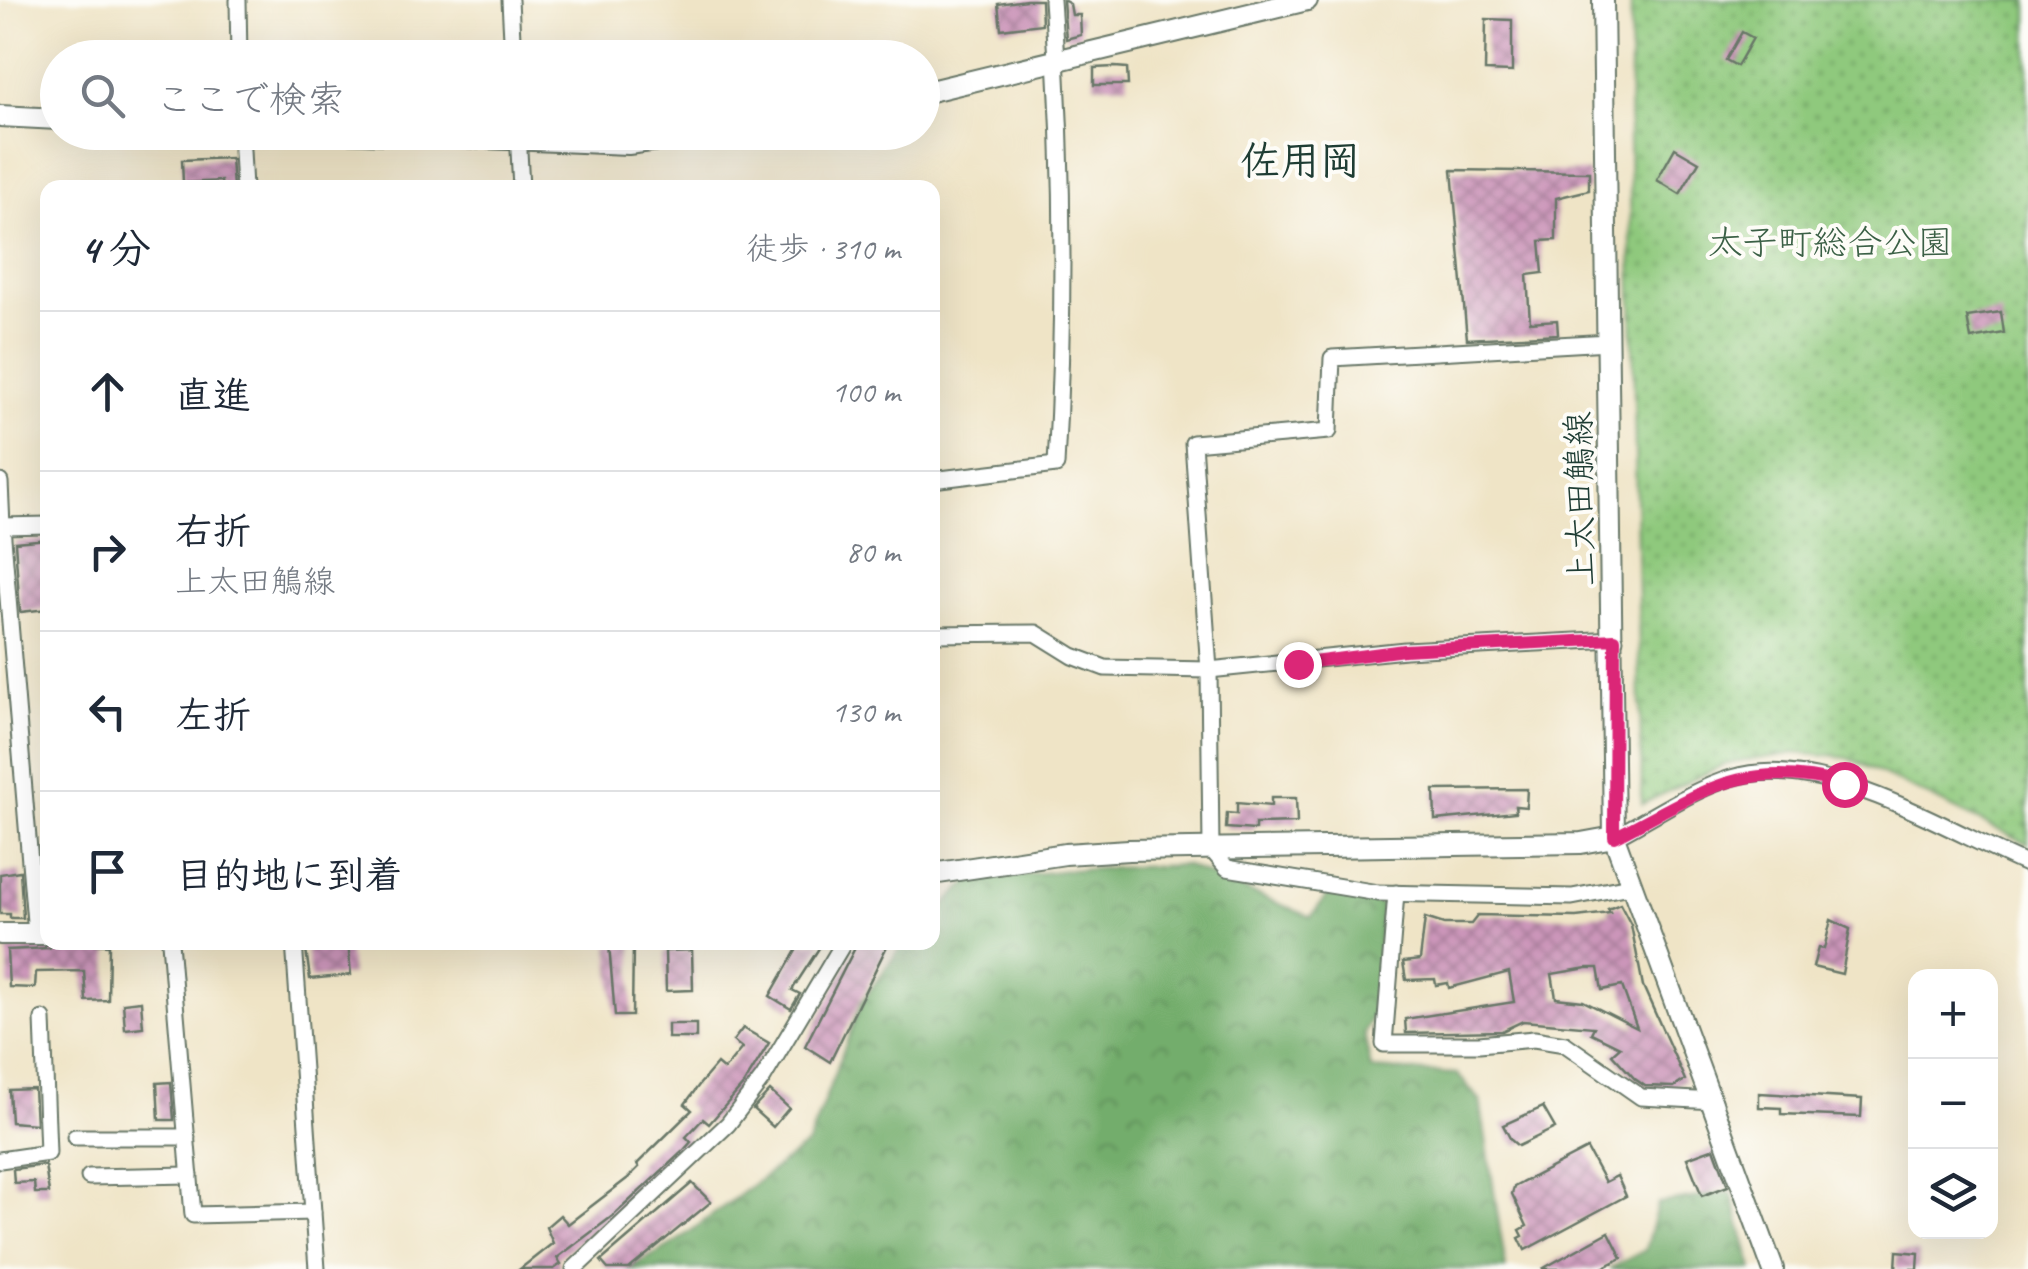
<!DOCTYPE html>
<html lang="ja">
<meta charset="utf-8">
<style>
:root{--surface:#fff;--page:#f6f6f7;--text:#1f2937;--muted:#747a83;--line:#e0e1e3}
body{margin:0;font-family:Caveat,"Klee One",sans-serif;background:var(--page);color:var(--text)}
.controls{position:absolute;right:30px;bottom:30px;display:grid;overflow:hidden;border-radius:20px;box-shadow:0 10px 40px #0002}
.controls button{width:90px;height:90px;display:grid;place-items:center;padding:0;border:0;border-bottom:2px solid var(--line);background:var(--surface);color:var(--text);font:50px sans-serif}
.stop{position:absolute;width:30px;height:30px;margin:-22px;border:8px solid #db2777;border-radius:50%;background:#fff}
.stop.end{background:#db2777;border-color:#fff;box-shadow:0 2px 10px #0008}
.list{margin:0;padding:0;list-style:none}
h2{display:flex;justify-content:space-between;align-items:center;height:130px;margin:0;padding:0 40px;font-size:42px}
h2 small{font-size:32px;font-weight:400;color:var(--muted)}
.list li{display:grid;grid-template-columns:65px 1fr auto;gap:30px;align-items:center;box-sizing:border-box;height:160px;padding:0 40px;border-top:2px solid var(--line)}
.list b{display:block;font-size:38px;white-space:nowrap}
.list p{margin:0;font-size:32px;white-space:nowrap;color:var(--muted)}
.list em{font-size:32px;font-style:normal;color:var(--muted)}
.icon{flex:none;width:55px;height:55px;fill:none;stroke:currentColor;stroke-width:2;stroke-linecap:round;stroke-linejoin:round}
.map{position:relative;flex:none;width:2028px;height:1269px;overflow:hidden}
.search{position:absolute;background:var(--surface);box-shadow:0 10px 40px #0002;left:40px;top:40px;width:900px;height:110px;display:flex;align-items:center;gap:25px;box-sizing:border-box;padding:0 35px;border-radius:55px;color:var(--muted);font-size:38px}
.panel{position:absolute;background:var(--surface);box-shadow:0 10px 40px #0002;left:40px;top:180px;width:900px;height:770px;border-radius:20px}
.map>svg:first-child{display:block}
.forest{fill:url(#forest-crowns);stroke:#497550;stroke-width:2.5}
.park{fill:url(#park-dots);stroke:#578358;stroke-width:2.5}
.building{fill:url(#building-cross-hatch);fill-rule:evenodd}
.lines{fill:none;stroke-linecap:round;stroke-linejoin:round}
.street-casing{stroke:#687767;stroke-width:19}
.secondary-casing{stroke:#687767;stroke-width:24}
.street{stroke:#fff;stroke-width:15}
.secondary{stroke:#fff;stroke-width:20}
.route{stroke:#db2777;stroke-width:12}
.labels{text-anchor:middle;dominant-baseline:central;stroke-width:8;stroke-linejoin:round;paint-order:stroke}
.park-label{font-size:35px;fill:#3b6046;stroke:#fdfcf7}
.street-label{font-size:35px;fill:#1f3d34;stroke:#fdfcf7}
.quarter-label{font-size:40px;font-weight:bold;fill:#1f3d34;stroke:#fdfcf7}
</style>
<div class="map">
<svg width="2028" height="1269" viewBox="0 0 2028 1269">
<defs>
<pattern id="forest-crowns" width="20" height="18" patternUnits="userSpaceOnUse" patternTransform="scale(2.5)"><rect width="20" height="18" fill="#73ad6c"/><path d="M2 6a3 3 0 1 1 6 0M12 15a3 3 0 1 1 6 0" fill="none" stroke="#5e8e5a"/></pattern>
<pattern id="park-dots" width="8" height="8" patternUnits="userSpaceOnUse" patternTransform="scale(2.5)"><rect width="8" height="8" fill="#8fc97d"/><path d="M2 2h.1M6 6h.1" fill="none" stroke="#74a467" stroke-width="1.8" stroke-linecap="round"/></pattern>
<pattern id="building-cross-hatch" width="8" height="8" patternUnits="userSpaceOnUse" patternTransform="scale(2.5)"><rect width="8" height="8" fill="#cc96ba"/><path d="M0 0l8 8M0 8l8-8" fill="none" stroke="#a57c98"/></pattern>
</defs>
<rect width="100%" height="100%" fill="#fdfcf7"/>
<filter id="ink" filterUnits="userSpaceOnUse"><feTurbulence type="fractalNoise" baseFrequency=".01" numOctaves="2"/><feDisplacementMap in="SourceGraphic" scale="20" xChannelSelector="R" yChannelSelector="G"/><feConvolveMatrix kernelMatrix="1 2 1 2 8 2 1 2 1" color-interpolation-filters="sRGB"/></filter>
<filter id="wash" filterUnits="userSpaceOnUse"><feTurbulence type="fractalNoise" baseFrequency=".0048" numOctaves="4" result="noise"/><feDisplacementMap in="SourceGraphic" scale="40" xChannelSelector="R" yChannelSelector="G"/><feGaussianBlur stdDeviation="2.25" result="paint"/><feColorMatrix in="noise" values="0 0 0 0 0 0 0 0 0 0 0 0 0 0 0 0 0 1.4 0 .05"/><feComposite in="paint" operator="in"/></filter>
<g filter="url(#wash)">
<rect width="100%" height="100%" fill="#efe4c6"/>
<g class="forest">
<polygon points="1184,865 1311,917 1328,894 1382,904 1374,1012 1364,1033 1371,1069 1457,1074 1480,1100 1506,1269 629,1269 676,1242 808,1144 862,1001 904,943 932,942 933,916 970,881 1068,870"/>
<polygon points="1731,1192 1753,1269 1609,1269 1645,1250 1658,1203"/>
</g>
<polygon class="park" points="1631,0 2028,0 2028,844 1849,758 1795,753 1725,764 1642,804 1629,139"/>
<g id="blocks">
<g class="building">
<polygon points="1026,0 1041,0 1042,24 1001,29 998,4"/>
<polygon points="1063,0 1070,4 1072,15 1080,15 1081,35 1066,39"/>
<polygon points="1486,19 1512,20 1512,72 1485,71"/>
<polygon points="1742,32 1753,38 1737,66 1726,60"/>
<polygon points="1115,67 1127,68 1128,85 1094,85 1094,68"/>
<polygon points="1675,148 1699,162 1680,194 1657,180"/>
<polygon points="231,158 233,188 222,188 221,181 183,183 182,160"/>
<polygon points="1452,170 1589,172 1589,190 1556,198 1556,240 1540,241 1543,273 1527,275 1530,322 1557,320 1558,334 1467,339"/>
<polygon points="2001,312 2004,333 1971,339 1967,317"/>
<polygon points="48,539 48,609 20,612 15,542"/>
<polygon points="1527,789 1526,807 1515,806 1516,812 1435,820 1434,790"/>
<polygon points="1271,798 1296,798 1297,823 1255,824 1255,830 1226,828 1227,813 1237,814 1237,803 1271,806"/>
<polygon points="20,871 23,918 10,918 10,914 0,914 0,874"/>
<path d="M1620,904l11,21 12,61 42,94 -11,7 -29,-1 -10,-7 -23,-25 8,-7 -29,-14 3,-6 -71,-6 -21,10 -96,2 -1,-14 109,-17 -5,-30 -60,16 -1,-5 -12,2 -1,-6 -29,1 -3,-18 17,-2 5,-42 19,6h27l7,-9 98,2 34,-4 -2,-4zM1587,968h11l4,22 20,-4 15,42 -54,-27 -27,-3 -4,-24z"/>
<polygon points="1831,920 1850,929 1842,974 1813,967 1818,948 1824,949"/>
<polygon points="58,942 109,945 108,1000 86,1001 84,971 36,972 35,988 9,987 7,950 49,948"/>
<polygon points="305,942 348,942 351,975 310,979"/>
<polygon points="801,942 823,942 792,990 800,994 791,1009 770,996"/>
<polygon points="858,942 889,942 830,1062 805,1046"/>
<polygon points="633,944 632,1016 615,1016 609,945"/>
<polygon points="692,950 693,990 666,991 665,951"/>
<polygon points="141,1001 143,1027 125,1029 123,1003"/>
<rect x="668" y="1024" width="28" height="14"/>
<polygon points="743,1028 769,1043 744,1084 709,1124 703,1119 686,1137 691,1142 682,1152 614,1215 557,1258 561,1264 554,1269 520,1269 553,1243 546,1227 560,1215 568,1224 628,1178 639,1167 637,1164 692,1110 685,1104 699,1085 717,1064 724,1070 742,1048 733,1041"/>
<polygon points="171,1082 174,1120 159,1120 157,1083"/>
<polygon points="34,1089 36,1124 11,1122 9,1090"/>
<polygon points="770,1091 789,1108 773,1127 753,1109"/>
<polygon points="1759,1093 1862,1099 1861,1117 1781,1114 1781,1108 1759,1107"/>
<polygon points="1543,1107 1555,1128 1518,1146 1511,1140 1503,1125"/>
<polygon points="1714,1148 1728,1186 1702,1196 1687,1158"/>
<polygon points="1587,1149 1605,1182 1617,1176 1626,1196 1525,1250 1519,1238 1523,1236 1520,1230 1527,1226 1512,1194 1514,1187"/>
<polygon points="45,1165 49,1193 35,1193 34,1182 14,1183 13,1169"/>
<polygon points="692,1183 711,1202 629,1269 608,1269 601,1261"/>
<polygon points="1609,1232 1622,1258 1600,1269 1542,1269"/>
<polygon points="1897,1251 1919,1253 1918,1269 1896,1269"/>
</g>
</g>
</g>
<g filter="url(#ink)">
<use href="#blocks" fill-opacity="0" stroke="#687767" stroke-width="2.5"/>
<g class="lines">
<defs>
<g id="street">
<polyline points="238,0 239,58"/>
<polyline points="510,0 513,58"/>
<polyline points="241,132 244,188"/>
<polyline points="518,132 521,188"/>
<polyline points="1609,342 1332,358 1329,431 1193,443 1209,670 1211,849 1227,868 1378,893 1572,897 1630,886"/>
<path d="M932,480l124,-15c9,-155 8,-311 -4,-465"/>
<polyline points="0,482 2,526 48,525"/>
<polyline points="2,526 36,934"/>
<polyline points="932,634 1036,633 1073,656 1105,668 1209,670 1405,650 1615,639"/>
<path d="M1614,837c37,-19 77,-47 117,-59 91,-28 214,52 297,87"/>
<polyline points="1396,893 1384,1044 1479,1044 1534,1039 1565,1044 1641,1097 1714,1101"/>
<polyline points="170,942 193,1215 313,1212"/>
<polyline points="294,942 317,1269"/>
<polyline points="75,1137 187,1137"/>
<polyline points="0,1160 48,1153 43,1019"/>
<polyline points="89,1177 190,1175"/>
<polyline points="574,1269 728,1124 763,1078 844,942"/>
</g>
<g id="secondary">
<polyline points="1603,0 1614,837 1773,1269"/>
<polyline points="922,93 1307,0"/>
<polyline points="0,116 58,119"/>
<polyline points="340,132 628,144 719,132"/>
<polyline points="932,874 1065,854 1129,850 1581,843 1614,837"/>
<polyline points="0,934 48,934"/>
</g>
</defs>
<use href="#street" class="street-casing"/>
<use href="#secondary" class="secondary-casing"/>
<use href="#street" class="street"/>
<use href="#secondary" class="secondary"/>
</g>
</g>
<g class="lines" filter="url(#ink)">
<path class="route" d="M1298,664l106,-14 211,-11 -1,198c87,-44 128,-80 230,-53"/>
</g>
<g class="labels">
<g class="park-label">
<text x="1830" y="242">太子町総合公園</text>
</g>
<g class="street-label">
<text transform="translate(1580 499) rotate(-91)">上太田鵤線</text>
</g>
<g class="quarter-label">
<text x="1300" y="161">佐用岡</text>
</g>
</g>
</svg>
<div class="controls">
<button>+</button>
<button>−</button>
<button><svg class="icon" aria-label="layers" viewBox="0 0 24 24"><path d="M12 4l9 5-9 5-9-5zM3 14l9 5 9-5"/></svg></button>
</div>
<div class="stop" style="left:1844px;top:784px"></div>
<div class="stop end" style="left:1298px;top:664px"></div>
<div class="search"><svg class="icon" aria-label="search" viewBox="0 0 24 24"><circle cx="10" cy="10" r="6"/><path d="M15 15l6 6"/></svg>ここで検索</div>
<section class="panel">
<h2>4 分<small>徒歩 · 310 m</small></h2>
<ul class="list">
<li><svg class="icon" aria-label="ahead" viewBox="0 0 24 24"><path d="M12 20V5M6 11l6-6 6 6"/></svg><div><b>直進</b></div><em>100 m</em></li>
<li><svg class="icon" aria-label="right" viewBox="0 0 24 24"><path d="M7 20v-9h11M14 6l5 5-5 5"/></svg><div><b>右折</b><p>上太田鵤線</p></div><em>80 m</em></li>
<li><svg class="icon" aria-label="left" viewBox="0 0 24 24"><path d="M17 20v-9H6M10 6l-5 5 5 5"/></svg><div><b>左折</b></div><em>130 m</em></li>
<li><svg class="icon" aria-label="arrive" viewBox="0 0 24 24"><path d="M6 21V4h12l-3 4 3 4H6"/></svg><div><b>目的地に到着</b></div></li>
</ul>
</section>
</div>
